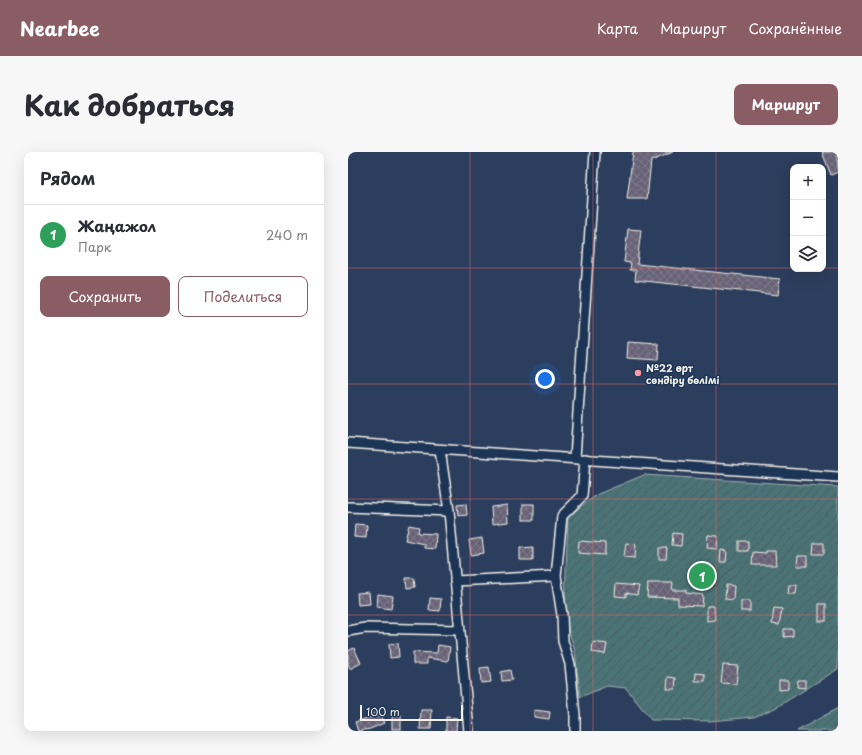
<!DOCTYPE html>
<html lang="ru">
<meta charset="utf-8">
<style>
:root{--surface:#fff;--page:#f7f7f7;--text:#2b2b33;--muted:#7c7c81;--line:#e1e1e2;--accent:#8a5d65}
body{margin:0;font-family:"Playpen Sans",sans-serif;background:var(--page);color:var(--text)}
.controls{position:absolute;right:12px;top:12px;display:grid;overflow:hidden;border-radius:8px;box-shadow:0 4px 16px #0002}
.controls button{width:36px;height:36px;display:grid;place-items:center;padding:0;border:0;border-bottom:1px solid var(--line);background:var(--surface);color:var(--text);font:20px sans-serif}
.scale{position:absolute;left:12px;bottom:10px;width:103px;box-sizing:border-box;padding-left:4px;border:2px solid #f4f1e8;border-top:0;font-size:11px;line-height:14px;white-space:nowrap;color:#f4f1e8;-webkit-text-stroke:3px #1d3557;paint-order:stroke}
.you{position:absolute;left:197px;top:227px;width:14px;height:14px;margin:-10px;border:3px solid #fff;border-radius:50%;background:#1a73e8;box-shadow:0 0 0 6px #1a73e833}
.badge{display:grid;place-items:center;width:26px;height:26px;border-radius:50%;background:var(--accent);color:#fff;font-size:13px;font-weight:700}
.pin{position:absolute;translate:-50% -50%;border:2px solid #fff;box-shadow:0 1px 4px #0006}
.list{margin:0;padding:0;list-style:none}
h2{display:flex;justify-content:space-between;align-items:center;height:52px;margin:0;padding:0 16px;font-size:17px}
h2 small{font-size:13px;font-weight:400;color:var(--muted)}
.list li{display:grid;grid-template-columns:26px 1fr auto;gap:12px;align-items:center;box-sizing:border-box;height:60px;padding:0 16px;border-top:1px solid var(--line)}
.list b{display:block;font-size:15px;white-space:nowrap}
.list p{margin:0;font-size:13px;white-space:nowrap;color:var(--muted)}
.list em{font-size:13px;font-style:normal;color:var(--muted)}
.actions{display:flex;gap:8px;padding:12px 16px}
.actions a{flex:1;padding:9px 0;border:1px solid var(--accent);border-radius:8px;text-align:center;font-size:14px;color:var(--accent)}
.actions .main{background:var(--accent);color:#fff}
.icon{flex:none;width:22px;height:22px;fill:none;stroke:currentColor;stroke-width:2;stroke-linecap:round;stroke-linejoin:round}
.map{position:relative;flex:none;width:490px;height:579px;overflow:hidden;border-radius:8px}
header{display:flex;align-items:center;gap:24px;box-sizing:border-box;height:56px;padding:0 20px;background:var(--accent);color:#fff}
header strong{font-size:19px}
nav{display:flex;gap:22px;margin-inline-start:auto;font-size:14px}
.intro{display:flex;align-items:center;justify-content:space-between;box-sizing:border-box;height:96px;padding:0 24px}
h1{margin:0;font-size:28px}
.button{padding:10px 18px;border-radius:8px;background:var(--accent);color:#fff;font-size:14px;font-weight:700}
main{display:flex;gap:24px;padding:0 24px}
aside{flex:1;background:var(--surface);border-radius:8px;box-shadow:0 4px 16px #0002}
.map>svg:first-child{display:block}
.garden{fill:url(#garden-furrows);stroke:#a0b2af}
.building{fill:url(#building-cross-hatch);stroke:#f4f1e8}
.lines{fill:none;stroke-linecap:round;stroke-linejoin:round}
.minor-casing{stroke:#f4f1e8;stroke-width:12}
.minor{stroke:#1d3557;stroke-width:9}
.grid{fill:none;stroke:#df6462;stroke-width:1;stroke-opacity:0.55}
.poi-dot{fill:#ff9aa2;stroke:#1d3557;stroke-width:1.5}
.labels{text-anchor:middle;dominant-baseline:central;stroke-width:3;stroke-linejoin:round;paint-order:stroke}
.poi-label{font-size:10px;font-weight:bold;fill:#f4f1e8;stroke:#1d3557;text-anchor:start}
</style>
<header>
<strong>Nearbee</strong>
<nav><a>Карта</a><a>Маршрут</a><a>Сохранённые</a></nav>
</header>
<div class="intro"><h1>Как добраться</h1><a class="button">Маршрут</a></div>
<main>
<aside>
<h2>Рядом<small></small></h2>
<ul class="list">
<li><span class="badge" style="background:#2e9e5b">1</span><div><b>Жаңажол</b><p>Парк</p></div><em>240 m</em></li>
</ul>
<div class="actions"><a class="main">Сохранить</a><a>Поделиться</a></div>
</aside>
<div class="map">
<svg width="490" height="579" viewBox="0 0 490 579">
<defs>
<pattern id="garden-furrows" width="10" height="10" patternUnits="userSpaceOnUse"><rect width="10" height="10" fill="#4c7376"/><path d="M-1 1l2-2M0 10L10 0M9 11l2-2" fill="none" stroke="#4a5b5c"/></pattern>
<pattern id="building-cross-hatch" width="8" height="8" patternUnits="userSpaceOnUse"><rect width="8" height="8" fill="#676276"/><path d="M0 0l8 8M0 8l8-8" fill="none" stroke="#7d798a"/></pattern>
</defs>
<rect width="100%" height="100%" fill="#2c3e5d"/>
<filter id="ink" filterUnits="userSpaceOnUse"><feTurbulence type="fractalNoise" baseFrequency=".025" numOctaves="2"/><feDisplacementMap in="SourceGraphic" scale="8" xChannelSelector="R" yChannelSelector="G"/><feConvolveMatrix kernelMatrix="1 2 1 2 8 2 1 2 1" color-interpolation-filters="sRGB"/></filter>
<g filter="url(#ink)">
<g class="garden">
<polygon points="296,323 490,335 490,517 429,555 406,565 362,569 303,568 278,536 259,534 232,545 227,499 220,477 217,447 220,364 250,342"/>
<polygon points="490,556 490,579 449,579"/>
</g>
<g class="building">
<polygon points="285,0 325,0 303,9 299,47 279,47"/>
<polygon points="474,0 489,0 490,20 483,23"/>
<polygon points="280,77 293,78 289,112 432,127 430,143 287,128 288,118 282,118 283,111 276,110"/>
<polygon points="280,190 311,192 310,208 279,206"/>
<polygon points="118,352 119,363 110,364 109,353"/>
<rect x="175" y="352" width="11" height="16"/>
<polygon points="159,353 160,370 144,372 143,355"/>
<polygon points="7,372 19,373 18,386 6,385"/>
<polygon points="61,373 71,375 70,381 88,382 87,397 76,396 76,392 57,388"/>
<polygon points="325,381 334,382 333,394 324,393"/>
<polygon points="360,383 370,384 369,397 359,396"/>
<polygon points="134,386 136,401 123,403 121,388"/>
<polygon points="231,389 257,391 257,403 230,401"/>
<rect x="391" y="389" width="9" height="10"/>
<polygon points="278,391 288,392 287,406 276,405"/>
<polygon points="466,391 476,391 476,402 465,402"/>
<polygon points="185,395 185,408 172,408 172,396"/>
<polygon points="311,396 319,396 318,407 311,407"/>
<polygon points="373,398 379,399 378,410 372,410"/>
<polygon points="418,399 427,399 428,413 404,413 405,400 418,401"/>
<polygon points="450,404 459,404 459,414 449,414"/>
<polygon points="58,426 66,426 67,435 59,436"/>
<polygon points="300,431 325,431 324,438 338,438 338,441 355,443 354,454 330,453 330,446 299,445"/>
<polygon points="268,432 291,434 289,443 278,441 278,445 267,444"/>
<polygon points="378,433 386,434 385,448 377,447"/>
<polygon points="441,433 449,433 448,442 440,442"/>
<polygon points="21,440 22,452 10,453 9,441"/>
<polygon points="30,442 45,444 43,457 29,455"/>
<polygon points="82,446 93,447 92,459 81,458"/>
<rect x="393" y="449" width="9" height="10"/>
<rect x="471" y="452" width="7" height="17"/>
<polygon points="359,454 366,454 367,468 359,469"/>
<polygon points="426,456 434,457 431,473 424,472"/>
<polygon points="436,477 445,477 445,484 436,485"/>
<polygon points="245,490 259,492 257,502 244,500"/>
<polygon points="50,491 51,505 42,506 41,492"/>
<polygon points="90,493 102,495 100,509 79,506 79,512 65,512 65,500 89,501"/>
<polygon points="6,496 13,511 2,517 0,512 0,499"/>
<polygon points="375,513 390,514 388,532 373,531"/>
<polygon points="141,515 143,530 133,531 132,516"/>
<polygon points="162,518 164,528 154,529 153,520"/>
<polygon points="348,521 357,522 357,529 347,529"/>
<polygon points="320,525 328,526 327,537 319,537"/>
<polygon points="431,528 440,528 440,537 431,538"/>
<polygon points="450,528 457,528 457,536 449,535"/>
<polygon points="73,558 84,558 83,577 72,577"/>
<polygon points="186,558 202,560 201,567 186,565"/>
<polygon points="30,559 36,571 22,577 10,579 7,570 23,565 22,563"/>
<rect x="44" y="563" width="9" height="14"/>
<polygon points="98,565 109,566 108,579 98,579"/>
</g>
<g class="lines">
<defs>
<g id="minor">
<polyline points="0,291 490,325"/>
<polyline points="92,298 101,359 121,579"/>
<polyline points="227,306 247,0"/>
<polyline points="0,355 101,359"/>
<polyline points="107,429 208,424"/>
<polyline points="0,479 17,476 111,478"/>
<polyline points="227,579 227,563 222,512 215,489 214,463 208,424 214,364 234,344 237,307"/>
</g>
</defs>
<use href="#minor" class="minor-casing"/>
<use href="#minor" class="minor"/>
</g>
</g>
<path class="grid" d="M122,0v579M245,0v579M368,0v579M0,116h445M475,116h15M0,232h490M0,347h490M0,463h490"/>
<circle class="poi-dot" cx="290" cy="221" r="4"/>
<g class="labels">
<g class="poi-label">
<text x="298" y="215">№22 өрт<tspan x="298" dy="12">сөндіру бөлімі</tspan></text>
</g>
</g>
</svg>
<div class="controls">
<button>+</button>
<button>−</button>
<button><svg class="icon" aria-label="layers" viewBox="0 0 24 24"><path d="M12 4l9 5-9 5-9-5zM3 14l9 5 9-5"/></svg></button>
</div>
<div class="scale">100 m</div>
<div class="you"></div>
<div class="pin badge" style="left:354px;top:424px;background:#2e9e5b">1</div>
</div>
</main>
